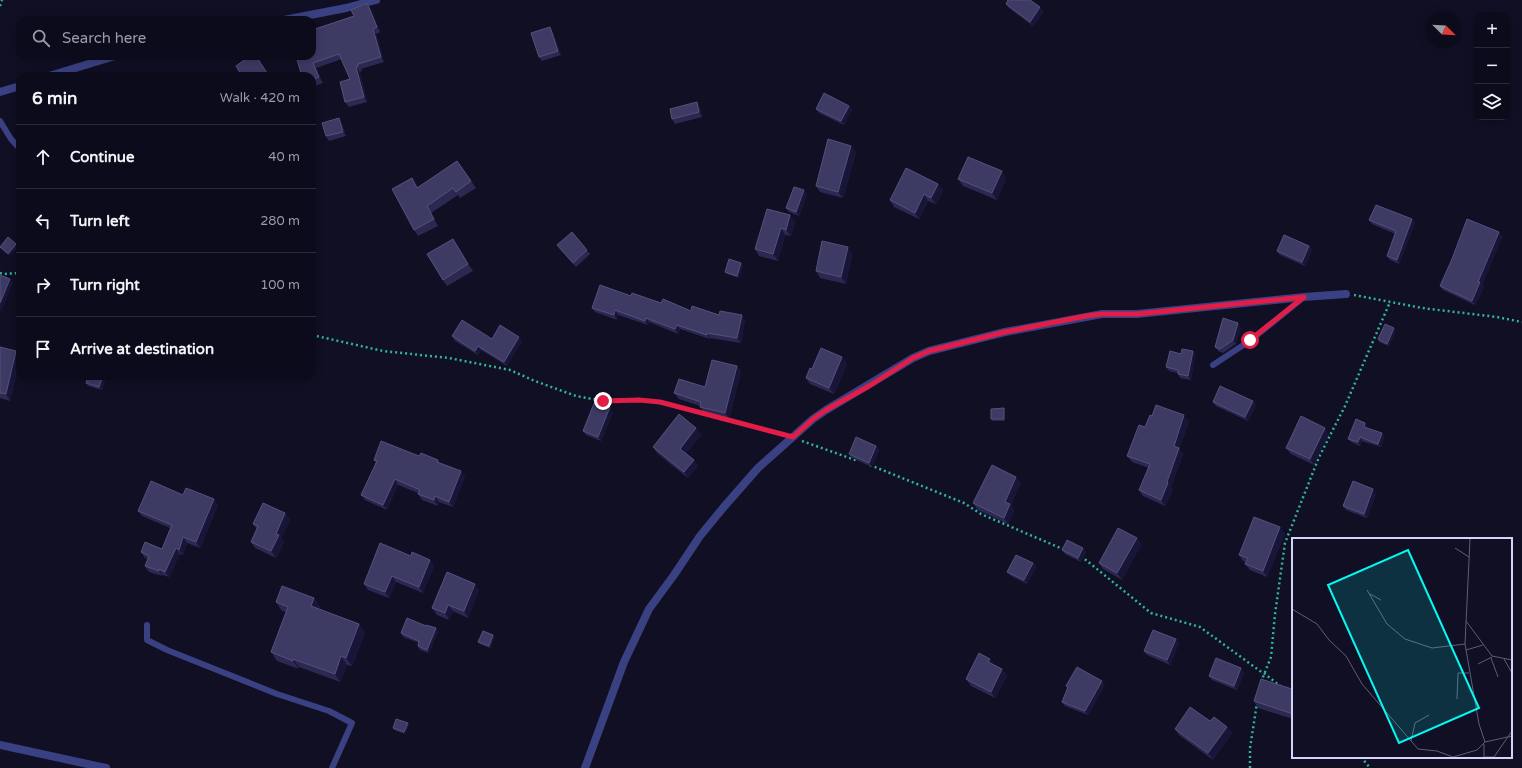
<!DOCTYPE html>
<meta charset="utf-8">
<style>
:root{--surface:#0c0b1b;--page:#151424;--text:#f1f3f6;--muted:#9a9ba3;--line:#2c2b3a}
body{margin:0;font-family:"Varela Round",sans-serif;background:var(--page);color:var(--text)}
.controls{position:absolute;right:12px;top:12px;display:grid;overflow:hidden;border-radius:8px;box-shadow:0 2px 10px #0003}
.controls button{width:36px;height:36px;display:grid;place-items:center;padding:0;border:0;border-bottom:1px solid var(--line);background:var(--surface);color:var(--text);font:20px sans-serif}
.compass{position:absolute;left:1426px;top:12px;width:36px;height:36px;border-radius:50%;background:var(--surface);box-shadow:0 2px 10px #0003;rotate:114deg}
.stop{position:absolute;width:12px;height:12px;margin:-9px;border:3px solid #e11d48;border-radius:50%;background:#fff}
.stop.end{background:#e11d48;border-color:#fff;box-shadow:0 1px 4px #0008}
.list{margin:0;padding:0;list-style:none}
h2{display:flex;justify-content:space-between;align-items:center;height:52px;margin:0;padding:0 16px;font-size:17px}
h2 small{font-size:13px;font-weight:400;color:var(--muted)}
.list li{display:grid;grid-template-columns:26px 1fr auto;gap:12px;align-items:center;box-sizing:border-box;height:64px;padding:0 16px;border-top:1px solid var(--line)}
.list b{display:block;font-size:15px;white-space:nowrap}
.list em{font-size:13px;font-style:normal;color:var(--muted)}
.icon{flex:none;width:22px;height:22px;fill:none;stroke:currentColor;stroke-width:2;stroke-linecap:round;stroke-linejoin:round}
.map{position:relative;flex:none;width:1522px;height:768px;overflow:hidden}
.search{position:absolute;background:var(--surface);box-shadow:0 2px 10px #0003;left:16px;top:16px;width:300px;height:44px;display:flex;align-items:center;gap:10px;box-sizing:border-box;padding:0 14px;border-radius:12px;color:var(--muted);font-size:15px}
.panel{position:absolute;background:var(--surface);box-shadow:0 2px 10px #0003;left:16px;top:72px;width:300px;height:308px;border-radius:12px}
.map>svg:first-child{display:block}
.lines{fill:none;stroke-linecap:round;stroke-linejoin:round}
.path{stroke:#30b49b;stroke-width:2.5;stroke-dasharray:2 3;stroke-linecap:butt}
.service{stroke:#3a4182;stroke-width:6}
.minor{stroke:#3a4182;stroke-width:8}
.wall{fill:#2b2852}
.shaded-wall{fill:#181638}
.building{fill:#3d3a64;stroke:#54527c}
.route{stroke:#e11d48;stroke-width:5}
.inset-road{fill:none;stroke:#5e5d7b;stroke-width:1}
.view{fill:#04f9f1;fill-opacity:0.15;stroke:#04f9f1;stroke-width:2}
.inset-edge{fill:none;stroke:#d3d3fe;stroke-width:2}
</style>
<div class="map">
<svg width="1522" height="768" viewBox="0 0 1522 768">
<rect width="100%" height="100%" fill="#100f24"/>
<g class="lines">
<g class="path">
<polyline points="0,6 2,0"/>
<polyline points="0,273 3,274 20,273"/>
<polyline points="1354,295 1422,308 1497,317 1522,322"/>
<polyline points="312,335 383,351 449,358 510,370 535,381 576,396 603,401 639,399 660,402 783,434"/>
<polyline points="802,441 858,461"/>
<polyline points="870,465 964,503 981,514 1065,550"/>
<polyline points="1081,556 1151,613 1200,627 1260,671 1265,674 1280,686"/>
<polyline points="1261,682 1271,657 1275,614 1285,543 1319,457 1345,406 1390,302"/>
<polyline points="1361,757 1370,768"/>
<polyline points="1250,768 1250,748 1257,703"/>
</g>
<g class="service">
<polyline points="0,121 11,139 20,149"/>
<polyline points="1213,365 1251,340 1304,297"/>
<polyline points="147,625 147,640 167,650 277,694 329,711 352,723 332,768"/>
</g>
<g class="minor">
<polyline points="284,20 346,8 376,0"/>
<polyline points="49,76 115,56"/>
<polyline points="0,92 20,86"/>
<polyline points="0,745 106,768"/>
<polyline points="585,768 624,662 649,609 674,575 700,536 723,508 758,468 813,419 826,410 913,358 929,351 1005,332 1102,314 1137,314 1304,297 1346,294"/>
</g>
</g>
<g class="wall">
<polygon points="367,3 371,9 380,32 376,34 384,62 361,69 362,71 360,72 367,102 349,107 345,102 350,79 342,59 316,68 323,83 312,87 312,76 301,73 354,16"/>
<polygon points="1006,4 1044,12 1033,26 1009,8"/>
<polygon points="553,32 561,55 542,61 539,57"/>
<polygon points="849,106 852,110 844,125 819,113 816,109"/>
<polygon points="700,107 702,117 675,124 672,119"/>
<polygon points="342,123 346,136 329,141 326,136"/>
<polygon points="856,152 843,198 820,192 816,186"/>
<polygon points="457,161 476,188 460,198 458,195 431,213 438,226 418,236 414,230 416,185 418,188"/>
<polygon points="1006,178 997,200 963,186 958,179"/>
<polygon points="938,184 943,191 936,204 928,201 919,219 894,207 890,200"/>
<polygon points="807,195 799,216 789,212 786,208"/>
<polygon points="790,215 795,222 791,236 785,235 778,261 759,256 755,249"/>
<polygon points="1412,219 1415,223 1399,264 1390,260 1387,256 1395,234 1372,224 1369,220"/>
<polygon points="1499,232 1502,237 1482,285 1484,287 1475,305 1443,290 1440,286"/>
<polygon points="453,239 473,271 447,286 443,280"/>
<polygon points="557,245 587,250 590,254 576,267 560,249"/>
<polygon points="1309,246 1312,250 1305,266 1280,255 1277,251"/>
<polygon points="852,254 846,284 820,278 816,271"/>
<polygon points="743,265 739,278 727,274 725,272"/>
<polygon points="631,296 661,303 691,311 745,319 741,343 710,338 710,339 680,329 678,334 649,322 648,325 618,315 617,320 595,312 592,308"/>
<polygon points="1241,327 1236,344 1223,353 1218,351 1215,347"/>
<polygon points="1396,330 1389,346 1379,342 1378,339"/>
<polygon points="452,336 492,339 522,341 507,366 481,350 478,355 455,341"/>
<polygon points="0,347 16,351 20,357 10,401 0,398"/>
<polygon points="1193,351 1195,354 1191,380 1180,378 1178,374 1178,373 1169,371 1166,367 1181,354"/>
<polygon points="842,357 847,364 834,394 810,384 806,378 812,369"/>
<polygon points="737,366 741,372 729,419 704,413 700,407 700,406 679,399 674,393 705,387"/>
<polygon points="88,376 106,376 102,390 88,386 86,383"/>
<polygon points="1253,401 1256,405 1248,421 1216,406 1213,402"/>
<polygon points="1005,410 1005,421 993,421 991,419"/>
<polygon points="613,412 601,441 586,435 583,431"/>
<polygon points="1152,416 1189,421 1179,449 1183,454 1171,487 1173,489 1165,506 1143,496 1139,490 1149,468 1132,462 1127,456"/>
<polygon points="1368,427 1367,428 1382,433 1384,437 1381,447 1362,441 1360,446 1351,442 1348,439"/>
<polygon points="696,428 701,435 686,453 694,460 698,466 688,478 657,453 653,447"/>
<polygon points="1329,434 1314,465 1291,454 1286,448"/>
<polygon points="876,446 879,450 872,467 852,458 849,454"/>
<polygon points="419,456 438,460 440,463 465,476 453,507 439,502 438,506 422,500 418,494 418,493 398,485 387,510 365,500 361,495 376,463 374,460"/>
<polygon points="1021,483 1011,505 1014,511 1008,524 978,510 973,503"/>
<polygon points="1376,494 1367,518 1346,510 1343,506"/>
<polygon points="183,495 218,505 200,548 187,543 183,555 180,554 169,577 163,575 163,576 149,572 145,566 148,559 145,558 141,552 162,549 170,528 142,516 138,511"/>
<polygon points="285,513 290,520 281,538 284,542 276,558 255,548 251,542 257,529 253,524"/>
<polygon points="1280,527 1285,534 1267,577 1250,570 1245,564 1246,562 1243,561 1239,555"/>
<polygon points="1137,538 1141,545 1122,580 1103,569 1099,563"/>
<polygon points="1083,548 1086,552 1081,562 1065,554 1062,550"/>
<polygon points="411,556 430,560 434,566 423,593 396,582 389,598 368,590 364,584"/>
<polygon points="1033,563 1036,567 1027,584 1011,576 1007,572"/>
<polygon points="479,590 468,618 453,611 449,620 437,615 432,608"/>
<polygon points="314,598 320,607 319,609 359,624 365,633 352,666 347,665 340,682 299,667 299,669 277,661 271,652 286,612 282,611 276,602"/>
<polygon points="426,626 436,628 438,632 429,653 420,650 418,646 419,643 403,637 401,633"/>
<polygon points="493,635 495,637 490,648 480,644 478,642"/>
<polygon points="1176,639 1179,643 1170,665 1147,655 1144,651"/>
<polygon points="995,665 1002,669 1007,676 995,698 971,686 966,679"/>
<polygon points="1244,673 1237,690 1212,680 1209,676"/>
<polygon points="1105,685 1088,715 1065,706 1062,702 1068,688 1066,686"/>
<polygon points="1293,686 1293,719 1258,708 1254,701 1292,689"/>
<polygon points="1210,721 1227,727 1232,733 1213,760 1179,735 1175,729"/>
<polygon points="409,725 405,734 394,730 393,728"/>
</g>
<g class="shaded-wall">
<polygon points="367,3 371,9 380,32 377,27"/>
<polygon points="1040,7 1044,12 1033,26 1030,22"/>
<polygon points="550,27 553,32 561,55 558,51"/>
<polygon points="373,29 376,34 384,62 381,57"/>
<polygon points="313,63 316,68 323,83 319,77"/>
<polygon points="356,67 360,72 367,102 364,97"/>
<polygon points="697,102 700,107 702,117 699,112"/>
<polygon points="849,106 852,110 844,125 841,121"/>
<polygon points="339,118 342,123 346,136 343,132"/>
<polygon points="851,146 856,152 843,198 838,192"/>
<polygon points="1002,171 1006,178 997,200 992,193"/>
<polygon points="938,184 943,191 936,204 931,198"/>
<polygon points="804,190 807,195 799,216 796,212"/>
<polygon points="924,194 928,201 919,219 915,213"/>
<polygon points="790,215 795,222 791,236 786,230"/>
<polygon points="1412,219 1415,223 1399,264 1397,260"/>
<polygon points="781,228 785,235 778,261 773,254"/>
<polygon points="1499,232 1502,237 1482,285 1484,287 1475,305 1472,301 1478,282"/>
<polygon points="453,239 457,245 473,271 468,264"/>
<polygon points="16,244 18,247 10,256 8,254"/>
<polygon points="1309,246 1312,250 1305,266 1302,262"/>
<polygon points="848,247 852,254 846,284 841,277"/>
<polygon points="741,263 743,265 739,278 737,276"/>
<polygon points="10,279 13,283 1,312 0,310 0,303"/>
<polygon points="615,310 618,315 617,320 614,315"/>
<polygon points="742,315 745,319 741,343 737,338"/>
<polygon points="646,318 649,322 648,325 645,321"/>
<polygon points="1238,323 1241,327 1236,344 1233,340"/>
<polygon points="677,325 680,329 678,334 675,329"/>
<polygon points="1394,328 1396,330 1389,346 1387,344"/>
<polygon points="707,333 710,338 710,339 707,335"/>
<polygon points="519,337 522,341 507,366 504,362"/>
<polygon points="478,346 481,350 478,355 475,351"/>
<polygon points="16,351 20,357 10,401 6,394"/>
<polygon points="1193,351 1195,354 1191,380 1188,376"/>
<polygon points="842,357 847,364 834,394 829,388"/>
<polygon points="737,366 741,372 729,419 725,413"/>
<polygon points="103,376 106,376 102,390 99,387"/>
<polygon points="1253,401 1256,405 1248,421 1245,417"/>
<polygon points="610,407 613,412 601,441 598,437"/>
<polygon points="1004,408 1005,410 1005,421 1004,419"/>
<polygon points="1184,415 1189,421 1179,449 1183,454 1171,487 1173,489 1165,506 1161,500 1167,482 1174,446"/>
<polygon points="1365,423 1368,427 1366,431 1364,427"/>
<polygon points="696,428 701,435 685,455 680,449"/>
<polygon points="1325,428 1329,434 1314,465 1310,459"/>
<polygon points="1382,433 1384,437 1381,447 1378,444"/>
<polygon points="1360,437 1362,441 1360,446 1358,442"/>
<polygon points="876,446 879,450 872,467 869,463"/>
<polygon points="694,460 698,466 688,478 684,472"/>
<polygon points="461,471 465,476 453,507 449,502"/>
<polygon points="1016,477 1021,483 1011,505 1014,511 1008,524 1004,518 1005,502"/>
<polygon points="395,479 398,485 387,510 383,505"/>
<polygon points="1373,489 1376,494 1367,518 1364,514"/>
<polygon points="435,496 439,502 438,506 434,500"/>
<polygon points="214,499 218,505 200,548 196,542"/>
<polygon points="285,513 290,520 281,538 284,542 276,558 271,551 276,534"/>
<polygon points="1280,527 1285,534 1267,577 1263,571"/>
<polygon points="183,537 187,543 183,555 179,550"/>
<polygon points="1137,538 1141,545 1122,580 1117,573"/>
<polygon points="176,548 180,554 169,577 165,572"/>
<polygon points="1083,548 1086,552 1081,562 1078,558"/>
<polygon points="430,560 434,566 423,593 419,587"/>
<polygon points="1033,563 1036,567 1027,584 1024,580"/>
<polygon points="159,569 163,575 163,576 159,571"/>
<polygon points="392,576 396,582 389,598 385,592"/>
<polygon points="475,584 479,590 468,618 464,611"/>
<polygon points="314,598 320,607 317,615 311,606"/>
<polygon points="448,605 453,611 449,620 445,613"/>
<polygon points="359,624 365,633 352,666 346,658"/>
<polygon points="436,628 438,632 429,653 427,650"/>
<polygon points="493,635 495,637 490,648 489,646"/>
<polygon points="1176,639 1179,643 1170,665 1167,660"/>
<polygon points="341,656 347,665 340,682 335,674"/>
<polygon points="293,659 299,667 299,669 293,661"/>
<polygon points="990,659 995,665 988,662"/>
<polygon points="1241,668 1244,673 1237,690 1234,686"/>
<polygon points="1002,669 1007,676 995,698 991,692"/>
<polygon points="1102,681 1105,685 1088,715 1085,711"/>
<polygon points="408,723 409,725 405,734 404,732"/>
<polygon points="1227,727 1232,733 1213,760 1208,753"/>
</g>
<g class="building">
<polygon points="1008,0 1030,0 1040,7 1030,22 1006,4"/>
<polygon points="367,3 377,27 373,29 381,57 358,64 358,66 356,67 364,97 345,102 340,82 350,79 339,54 313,63 319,77 312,80 312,76 295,76 301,73 296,56 312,56 312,30 354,16 351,10"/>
<polygon points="550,27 558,51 539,57 531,33"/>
<polygon points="250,56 256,56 269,76 242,76 236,66"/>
<polygon points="824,93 849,106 841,121 816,109"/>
<polygon points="697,102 699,112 672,119 670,109"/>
<polygon points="339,118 343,132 326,136 322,123"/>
<polygon points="828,139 851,146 838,192 816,186"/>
<polygon points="968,157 1002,171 992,193 958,179"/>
<polygon points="457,161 471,181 456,192 453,188 427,206 434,219 414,230 392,189 412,178 417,188"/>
<polygon points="906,168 938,184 931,198 924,194 915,213 890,200"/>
<polygon points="794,187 804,190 796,212 786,208"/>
<polygon points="1376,205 1412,219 1397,260 1387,256 1396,231 1369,220"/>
<polygon points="767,209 790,215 786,230 781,228 773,254 755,249"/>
<polygon points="1467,219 1499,232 1478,282 1480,282 1472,301 1440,286 1452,259"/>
<polygon points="572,232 587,250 573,263 557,245"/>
<polygon points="1284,235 1309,246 1302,262 1277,251"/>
<polygon points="8,237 16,244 8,254 0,247"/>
<polygon points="453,239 468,264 443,280 427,254"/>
<polygon points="822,241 848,247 841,277 816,271"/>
<polygon points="729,259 741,263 737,276 725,272"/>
<polygon points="0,275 10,279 0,303"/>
<polygon points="600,285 631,296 632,293 661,303 663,299 691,311 692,306 719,315 720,311 742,315 737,338 707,333 707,335 677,325 675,329 646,318 645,321 615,310 614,315 592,308"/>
<polygon points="1223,318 1238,323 1233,340 1220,349 1215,347"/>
<polygon points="462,320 492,339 500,325 519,337 504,362 478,346 475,351 452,336"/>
<polygon points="1385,324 1394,328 1387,344 1378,339"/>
<polygon points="0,347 16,351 6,394 0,393"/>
<polygon points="821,348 842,357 829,388 806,378 810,368 812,369"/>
<polygon points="1182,349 1193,351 1188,376 1178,374 1178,370 1166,367 1170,351 1181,354"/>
<polygon points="712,360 737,366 725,413 700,407 701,402 674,393 679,379 705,387"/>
<polygon points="88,376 103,376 99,387 86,383"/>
<polygon points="1220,386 1253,401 1245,417 1213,402"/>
<polygon points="595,401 610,407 598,437 583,431"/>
<polygon points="1156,405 1184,415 1174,446 1179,448 1167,482 1168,483 1161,500 1139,490 1150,464 1127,456 1139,425 1145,427 1150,415 1152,416"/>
<polygon points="1004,408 1004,419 991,419 991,409"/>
<polygon points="679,414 696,428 680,449 694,460 684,472 653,447"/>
<polygon points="1301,416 1325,428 1310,459 1286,448"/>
<polygon points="1356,419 1365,423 1364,427 1382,433 1378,444 1360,437 1358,442 1348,439"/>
<polygon points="856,437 876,446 869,463 849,454"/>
<polygon points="381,441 419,456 421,453 438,460 437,462 461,471 449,502 435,496 434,500 418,494 420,490 395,479 383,505 361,495 377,461 374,460"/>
<polygon points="992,465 1016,477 1005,502 1010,504 1004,518 973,503"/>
<polygon points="151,481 183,495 186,488 214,499 196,542 183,537 179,550 176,548 165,572 159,569 159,571 145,566 149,556 141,552 145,542 162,549 172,525 138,511"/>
<polygon points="1353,481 1373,489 1364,514 1343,506"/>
<polygon points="263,503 285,513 276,534 279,535 271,551 251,542 258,526 253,524"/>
<polygon points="1254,517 1280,527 1263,571 1245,564 1248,558 1239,555"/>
<polygon points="1118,528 1137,538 1117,573 1099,563"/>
<polygon points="1067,540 1083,548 1078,558 1062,550"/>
<polygon points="380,543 411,556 412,552 430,560 419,587 392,576 385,592 364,584"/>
<polygon points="1016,555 1033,563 1024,580 1007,572"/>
<polygon points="447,572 475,584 464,611 448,605 445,613 432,608"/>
<polygon points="282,586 314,598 311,606 359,624 346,658 341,656 335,674 293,659 293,661 271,652 288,607 276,602"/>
<polygon points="407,618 426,626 426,625 436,628 427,650 418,646 419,641 401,633"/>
<polygon points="1153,630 1176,639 1167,660 1144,651"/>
<polygon points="483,631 493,635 489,646 478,642"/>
<polygon points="979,653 990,659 988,662 1002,669 991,692 966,679"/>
<polygon points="1216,658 1241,668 1234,686 1209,676"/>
<polygon points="1077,667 1102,681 1085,711 1062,702 1068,687 1066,686"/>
<polygon points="1261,679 1292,689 1293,686 1293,714 1254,701"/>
<polygon points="1190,707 1210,721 1214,717 1227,727 1208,753 1175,729"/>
<polygon points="396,719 408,723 404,732 393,728"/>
</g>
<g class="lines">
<polyline class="route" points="603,401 639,400 660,402 793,437 813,419 826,410 869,386 913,358 929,351 1005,332 1086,316 1102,314 1137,314 1304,297 1250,340"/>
</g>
<g transform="translate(1292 538)">
<rect width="220" height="220" fill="#100f24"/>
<path class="inset-road" d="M178,1l-5,105 14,80 6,18 27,-6M163,10l14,9M75,52l20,34 18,15 27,9 33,-4M78,56l11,6M0,71l25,15 12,16 17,16 16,28 56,65 19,2 16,6 24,-7 8,-8M174,83l26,35 20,4M174,112l17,-5M199,120l7,19M212,121l8,14M186,126l14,-7M165,161l1,-26h11M119,203l4,-18 14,-8M192,219h10l18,-26M192,219v-13"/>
<path class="view" d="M116,12l71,158 -80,35 -71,-158z"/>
<rect width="220" height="220" class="inset-edge"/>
</g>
</svg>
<div class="controls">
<button>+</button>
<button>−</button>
<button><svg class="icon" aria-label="layers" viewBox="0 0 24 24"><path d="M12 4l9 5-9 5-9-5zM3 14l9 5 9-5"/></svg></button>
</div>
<svg class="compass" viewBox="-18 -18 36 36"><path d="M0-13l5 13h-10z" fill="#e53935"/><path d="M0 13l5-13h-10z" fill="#9a9ba3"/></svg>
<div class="stop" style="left:1250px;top:340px"></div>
<div class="stop end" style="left:603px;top:401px"></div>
<div class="search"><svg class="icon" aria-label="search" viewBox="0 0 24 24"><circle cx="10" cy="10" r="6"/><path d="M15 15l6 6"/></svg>Search here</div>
<section class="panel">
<h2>6 min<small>Walk · 420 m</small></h2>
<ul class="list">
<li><svg class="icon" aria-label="ahead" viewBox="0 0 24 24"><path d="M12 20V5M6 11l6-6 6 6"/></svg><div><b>Continue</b></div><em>40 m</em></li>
<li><svg class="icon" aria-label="left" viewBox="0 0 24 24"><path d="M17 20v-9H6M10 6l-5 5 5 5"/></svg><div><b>Turn left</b></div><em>280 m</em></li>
<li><svg class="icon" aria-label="right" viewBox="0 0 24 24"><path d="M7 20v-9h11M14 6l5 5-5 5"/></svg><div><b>Turn right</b></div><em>100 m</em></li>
<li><svg class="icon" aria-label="arrive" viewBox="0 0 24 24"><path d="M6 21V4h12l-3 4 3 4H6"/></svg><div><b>Arrive at destination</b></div></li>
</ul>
</section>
</div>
